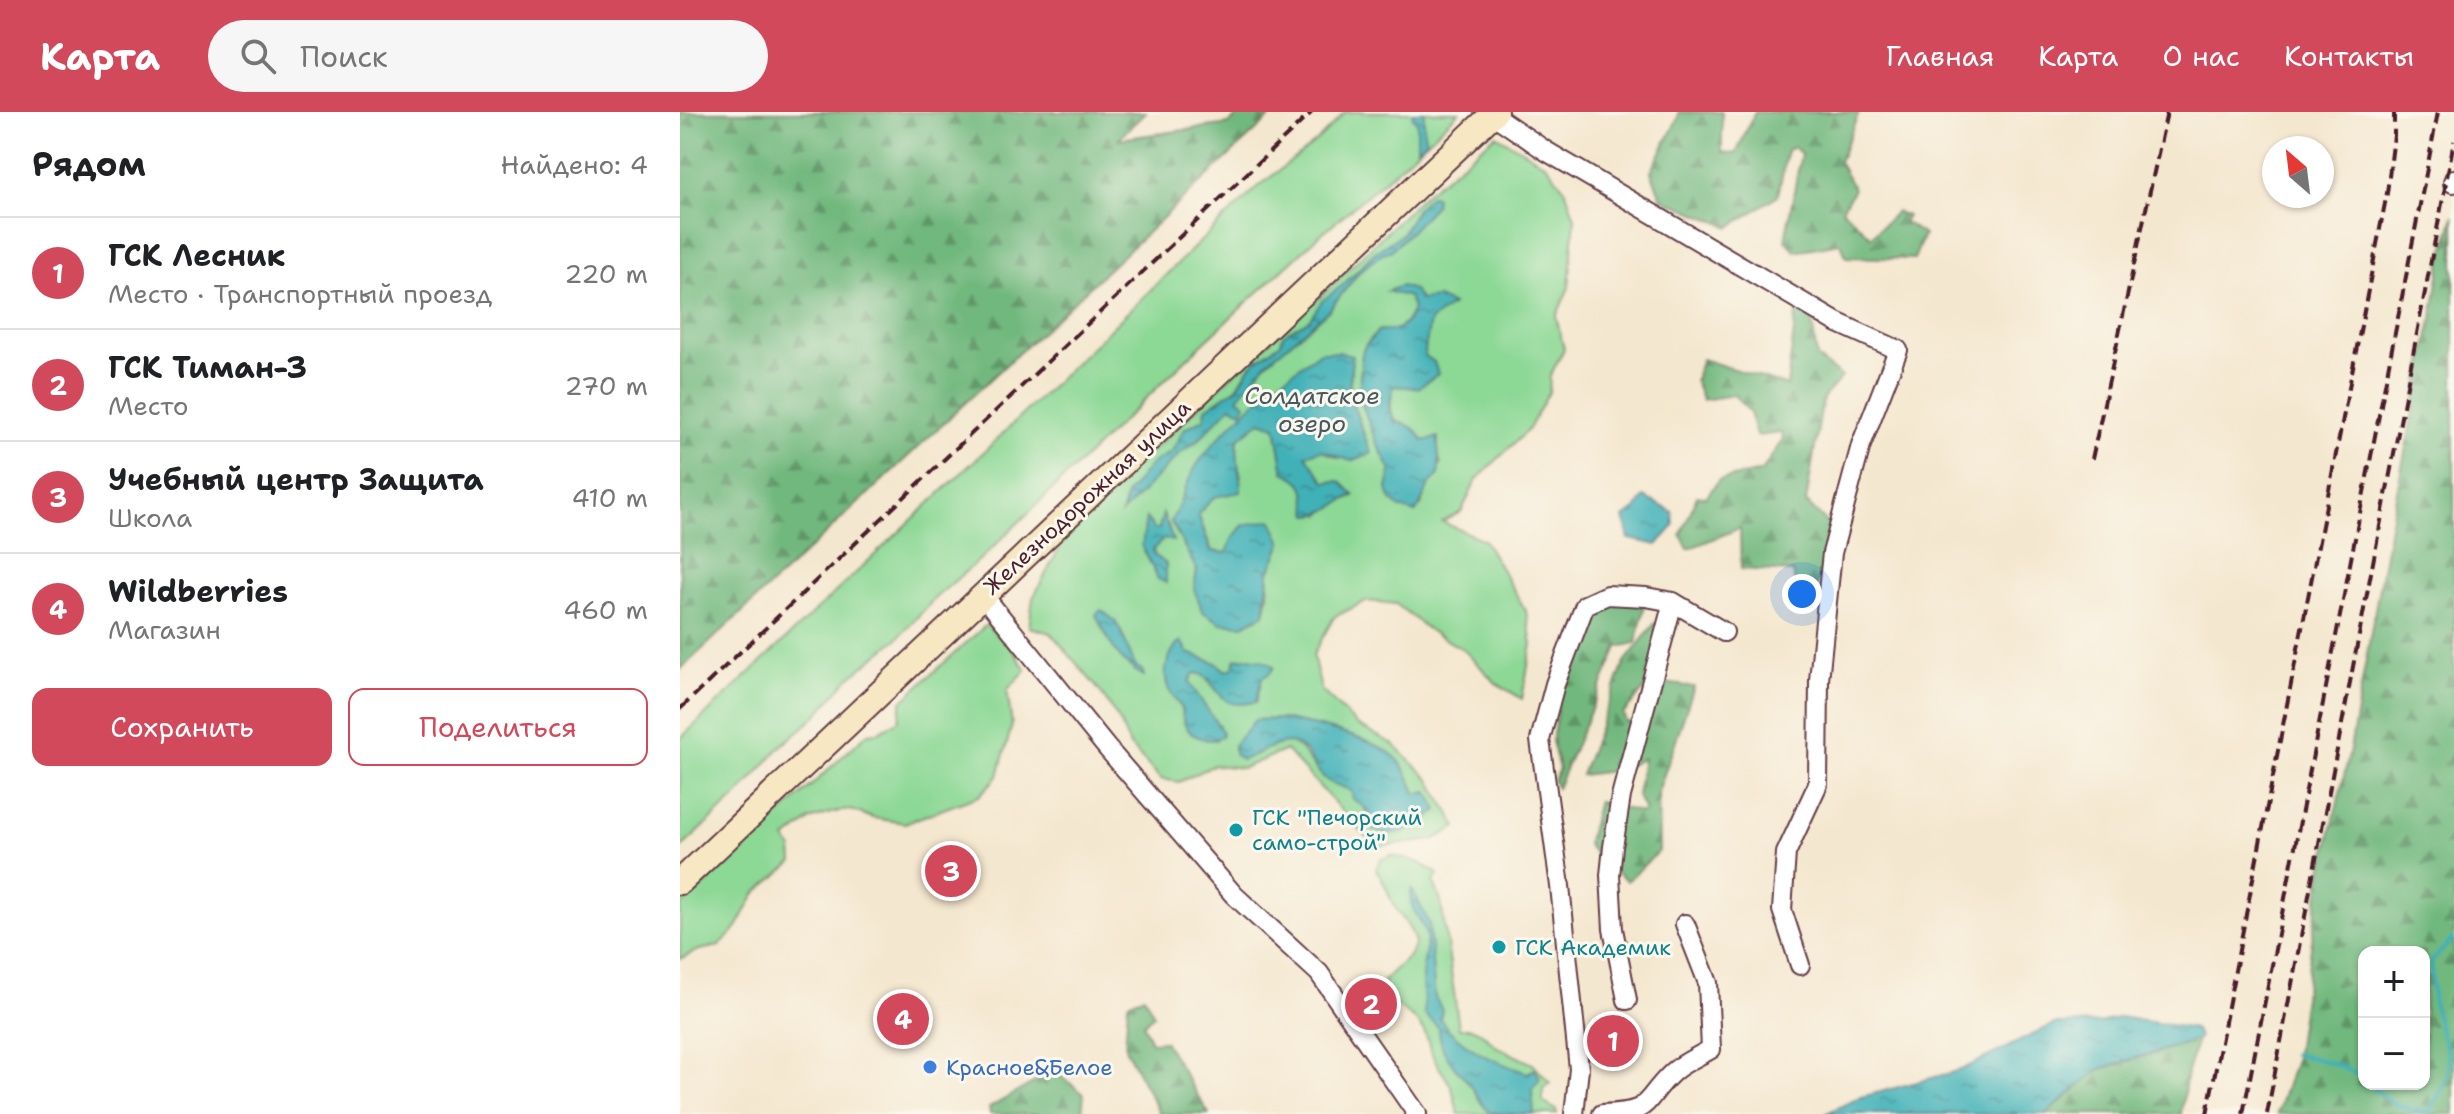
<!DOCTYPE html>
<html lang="ru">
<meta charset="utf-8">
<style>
:root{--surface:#fff;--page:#f6f6f6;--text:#202124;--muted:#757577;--line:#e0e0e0;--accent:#d1495b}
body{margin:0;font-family:"Shantell Sans",sans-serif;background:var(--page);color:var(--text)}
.controls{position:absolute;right:24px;bottom:24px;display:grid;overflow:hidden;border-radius:16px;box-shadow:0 2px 6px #0004}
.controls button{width:72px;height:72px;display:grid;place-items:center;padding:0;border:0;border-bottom:2px solid var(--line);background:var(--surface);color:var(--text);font:40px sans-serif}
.compass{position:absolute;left:1582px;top:24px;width:72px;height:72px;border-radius:50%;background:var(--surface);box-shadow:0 2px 6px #0004;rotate:332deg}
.you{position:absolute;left:1122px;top:482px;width:28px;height:28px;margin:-20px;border:6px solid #fff;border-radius:50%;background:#1a73e8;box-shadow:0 0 0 12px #1a73e833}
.badge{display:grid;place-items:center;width:52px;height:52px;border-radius:50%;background:var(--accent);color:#fff;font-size:26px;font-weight:700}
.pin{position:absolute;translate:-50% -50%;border:4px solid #fff;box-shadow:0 2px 8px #0006}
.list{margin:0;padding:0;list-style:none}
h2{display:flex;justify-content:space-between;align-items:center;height:104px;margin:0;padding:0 32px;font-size:34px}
h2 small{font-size:26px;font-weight:400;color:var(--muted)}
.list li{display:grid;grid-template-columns:52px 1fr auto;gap:24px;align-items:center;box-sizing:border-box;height:112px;padding:0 32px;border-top:2px solid var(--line)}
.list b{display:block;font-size:30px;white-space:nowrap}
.list p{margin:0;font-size:26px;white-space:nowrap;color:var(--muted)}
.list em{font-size:26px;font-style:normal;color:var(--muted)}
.actions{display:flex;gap:16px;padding:24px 32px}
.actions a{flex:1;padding:18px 0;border:2px solid var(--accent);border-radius:16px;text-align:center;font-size:28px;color:var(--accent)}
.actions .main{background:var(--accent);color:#fff}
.icon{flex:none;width:44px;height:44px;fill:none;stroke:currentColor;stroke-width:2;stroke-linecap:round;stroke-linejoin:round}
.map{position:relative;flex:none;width:1774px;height:1002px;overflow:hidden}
header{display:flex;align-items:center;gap:48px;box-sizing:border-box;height:112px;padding:0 40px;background:var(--accent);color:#fff}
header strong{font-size:38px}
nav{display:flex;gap:44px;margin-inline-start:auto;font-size:28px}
.search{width:560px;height:72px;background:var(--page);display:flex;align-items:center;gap:20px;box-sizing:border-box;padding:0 28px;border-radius:44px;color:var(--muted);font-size:30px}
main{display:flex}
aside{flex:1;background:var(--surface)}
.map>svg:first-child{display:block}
.green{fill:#8cd895;stroke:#6b7c60;stroke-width:2;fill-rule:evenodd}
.forest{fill:url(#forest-firs);stroke:#5e6c54;stroke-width:2;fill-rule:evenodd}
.water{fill:url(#water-ripples);stroke:#456871;stroke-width:2}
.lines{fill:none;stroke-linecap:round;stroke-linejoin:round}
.stream{stroke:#40b1b7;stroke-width:4}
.street-casing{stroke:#643d44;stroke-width:22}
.secondary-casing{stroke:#643d44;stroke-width:28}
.street{stroke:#fff;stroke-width:18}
.secondary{stroke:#f7e8c3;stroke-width:24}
.rail{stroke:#4a1f2b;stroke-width:4;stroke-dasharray:12 6;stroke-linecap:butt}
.culture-dot{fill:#0f9aa8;stroke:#fbf7ec;stroke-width:3}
.shop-dot{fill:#3f7fe0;stroke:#fbf7ec;stroke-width:3}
.labels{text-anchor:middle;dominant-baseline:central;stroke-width:6;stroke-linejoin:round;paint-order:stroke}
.street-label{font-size:22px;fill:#4a1f2b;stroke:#fbf7ec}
.culture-label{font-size:22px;fill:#0d838f;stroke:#fbf7ec;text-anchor:start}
.shop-label{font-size:22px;fill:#366cbe;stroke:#fbf7ec;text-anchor:start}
.water-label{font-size:24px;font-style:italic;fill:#465963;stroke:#fbf7ec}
</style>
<header>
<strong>Карта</strong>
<div class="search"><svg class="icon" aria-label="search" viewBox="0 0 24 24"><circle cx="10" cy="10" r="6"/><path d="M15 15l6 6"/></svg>Поиск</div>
<nav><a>Главная</a><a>Карта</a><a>О нас</a><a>Контакты</a></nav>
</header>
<main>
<aside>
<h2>Рядом<small>Найдено: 4</small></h2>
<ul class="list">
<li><span class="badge">1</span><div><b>ГСК Лесник</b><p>Место · Транспортный проезд</p></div><em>220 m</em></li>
<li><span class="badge">2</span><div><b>ГСК Тиман-3</b><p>Место</p></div><em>270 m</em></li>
<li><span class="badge">3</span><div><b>Учебный центр Защита</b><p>Школа</p></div><em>410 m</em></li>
<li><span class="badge">4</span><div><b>Wildberries</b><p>Магазин</p></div><em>460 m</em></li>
</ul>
<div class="actions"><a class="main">Сохранить</a><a>Поделиться</a></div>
</aside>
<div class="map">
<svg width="1774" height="1002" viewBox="0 0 1774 1002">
<defs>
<pattern id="forest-firs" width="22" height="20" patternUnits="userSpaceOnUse" patternTransform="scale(2)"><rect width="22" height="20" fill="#71b87e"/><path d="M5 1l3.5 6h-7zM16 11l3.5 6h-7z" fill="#5f9567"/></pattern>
<pattern id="water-ripples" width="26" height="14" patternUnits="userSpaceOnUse" patternTransform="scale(2)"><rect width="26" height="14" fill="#40b1b7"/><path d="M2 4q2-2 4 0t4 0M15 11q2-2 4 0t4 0" fill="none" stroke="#388f95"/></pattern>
</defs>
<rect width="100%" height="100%" fill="#fbf7ec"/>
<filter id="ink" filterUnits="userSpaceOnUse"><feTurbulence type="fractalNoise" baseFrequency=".0125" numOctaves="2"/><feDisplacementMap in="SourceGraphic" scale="16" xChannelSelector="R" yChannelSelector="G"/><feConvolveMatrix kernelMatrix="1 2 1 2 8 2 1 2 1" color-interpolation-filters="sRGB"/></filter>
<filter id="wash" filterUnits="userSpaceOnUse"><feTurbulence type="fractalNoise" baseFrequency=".006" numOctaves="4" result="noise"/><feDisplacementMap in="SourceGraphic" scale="32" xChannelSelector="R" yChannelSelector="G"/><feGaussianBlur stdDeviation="1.8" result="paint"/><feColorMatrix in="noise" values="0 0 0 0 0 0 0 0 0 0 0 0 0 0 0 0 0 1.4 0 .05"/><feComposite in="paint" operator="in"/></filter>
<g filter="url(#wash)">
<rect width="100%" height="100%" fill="#f4e7cf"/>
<g class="green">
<polygon points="665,0 779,0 705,68 641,122 523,231 305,443 256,485 217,527 169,566 136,604 100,635 59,682 0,737 0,627 309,335 527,123 578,75 638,28"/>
<path d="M816,23l49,29 20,25 10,29 -6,69 -13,30 8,32 -14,27 -1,16 -20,37 -52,50 -16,33 -19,10 42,18 42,71 6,33 -10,55 -26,-16 -33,-34 -33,-18 -34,-27 -30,-3 -32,16 -21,38 8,35 36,35 36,19 37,36 27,47 -24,13 -58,7 -89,-97 -43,18 -29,-3 -35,17 -18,-3 -31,-33 -11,-26 -20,-30 -48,-57 -22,-6 4,-29 37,-70 160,-151 91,-81 104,-102zM755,93l-43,45 -9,3 -23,18 -31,39 -63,53 -68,78 -17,11 -59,60 5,-18 12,-14 34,-30 11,-21 21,-11 1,-10 31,-20 14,-23 30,-22 2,-8 6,-4 20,-11 13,-18 22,-18 30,-31 28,-19 16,-27zM734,178l6,10 31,6 -21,14 -6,35 13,19 -19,14 -25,-2c-7,36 2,37 31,55l14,-3 -1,12 4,14 -13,19 -7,23 -34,-17 4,-18 -15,-30 -17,-45 3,-43 3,-7 14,-16c20,2 26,-2 34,-21l-4,-12 -20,-6zM640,240l32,4 -3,38 22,60 -33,4 -17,-8 -16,5 20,27 29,14 -17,7 -17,12 -14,-16c0,-17 -7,-21 -22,-27l-8,-46 -15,-5 -23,18 -2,20 5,17 -27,21 -16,17 14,37 16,2 4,-14 50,4 -13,29 -1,25 -4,17 -21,11 -22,-2 -27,-34 3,-19 -26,-48c10,-18 14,-39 26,-57 29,-42 81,-84 123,-113zM481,408l7,4 2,9 -17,16 1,6 12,9 -1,18 -7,-3 -16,-33 8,-23 4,7 5,-1zM420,511l21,9 14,34 9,9c-24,-12 -33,-29 -44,-52zM505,534l3,7 28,10 10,8 7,-3 3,-9 25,1 9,13 -8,4 -6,25c-6,0 -15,2 -20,1 -21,-2 -23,-30 -42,-30l-5,9 22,37 8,6 -3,15 -12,-1c-27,-28 -30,-42 -36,-80zM601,607c46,9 97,17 127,57 9,12 12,32 17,46 -19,9 -32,17 -52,8 -8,-18 -9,-36 -31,-45 -7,-3 -11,-2 -17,-7 -30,-26 -21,-51 -70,-23v-35z"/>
<polygon points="306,513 329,533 346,558 327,578 332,613 318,664 299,684 225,711 193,706 171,698 154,700 130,708 106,727 112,737 113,750 75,782 56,817 39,834 19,838 0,847 0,795 188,621 199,620 219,608 222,589"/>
<path d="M711,743l29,8 18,11 -4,8 7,20 18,126h12l11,5 15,14 36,17 17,19 -7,5v14l13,8 1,4h-98c-4,-9 -4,-21 -9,-30 -6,-11 -15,-20 -19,-33 -3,-8 -4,-16 -9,-23 -12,-19 -37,-21 -39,-47l27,-26 5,-12c-3,-15 -13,-24 -20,-36 -8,-12 -8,-25 -19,-37l4,-10z"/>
</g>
<g class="forest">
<polygon points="0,0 466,0 438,27 549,12 562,0 596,0 0,558"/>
<polygon points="998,0 1042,0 1042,40 1056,42 1075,0 1179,0 1159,50 1174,77 1162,97 1191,125 1216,100 1227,104 1224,110 1244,123 1234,147 1166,145 1161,131 1115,139 1105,128 1121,42 1114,35 1107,38 1098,83 1050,115 982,87 971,60 998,6"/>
<path d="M1774,104v898h-177l18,-54 27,-190 27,-115 41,-229 42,-207 10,-62zM1684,840h60v132h-60z"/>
<polygon points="1125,200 1132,207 1137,246 1162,265 1143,286 1126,390 1150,414 1134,489 1117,483 1113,460 1061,457 1060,416 1008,437 1001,423 1017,384 1026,385 1039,368 1082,359 1103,327 1101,321 1076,324 1070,300 1054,283 1022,288 1015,268 1022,247 1107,274 1116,202"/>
<polygon points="940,488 965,492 956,531 938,535 877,676 873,669 879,657 872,629 880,581 917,494"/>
<polygon points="975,511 981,518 968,573 943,602 946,610 954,611 978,570 1014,575 978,680 979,739 947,769 919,747 907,732 918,689 961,701 965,698 957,684 963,646 940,658 901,663 945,550"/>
<polygon points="464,884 474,903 463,912 471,930 484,929 529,1002 480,1002 445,936 448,891"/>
<polygon points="1517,928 1507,960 1501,1002 1366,1002 1420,957"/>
<polygon points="374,959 404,982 402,1002 310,1002 309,996"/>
</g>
<g class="water">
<polygon points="732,0 744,0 744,22 747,28 737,37 737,10 733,7"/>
<polygon points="750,84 756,85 755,93 734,116 712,138 703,141 680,159 649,198 586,251 558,286 566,292 562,299 551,294 517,329 501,340 442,401 447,382 471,352 493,338 504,317 525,306 526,296 557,276 572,252 601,231 603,223 609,219 629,208 642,189 664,172 694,141 722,122 738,95"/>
<path d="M721,174l13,4 6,10 18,-2 14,7 -22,16 -6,34 10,7 4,12 -20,14 -25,-2 -4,22 5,14c15,1 22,7 30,19l14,-4c-1,14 3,25 0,39 -14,10 -12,23 -23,37l-15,-5 -10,-9 -3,-10 4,-18 -15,-30 -17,-45 3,-43 3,-7 14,-16c20,2 26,-2 34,-21l-4,-12 -22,-6z"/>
<path d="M640,240h19l13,3 -3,39 22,60 -20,7 -30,-11 -15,5 19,27 15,-1 14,14c-15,7 -29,20 -45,20 -5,-24 1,-32 -25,-43l-8,-46 -15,-5 -23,18c-3,21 3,32 3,53l-27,5 -16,17 13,37 16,2 5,-14 11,-14 29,-5 10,23 -13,29 -5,42 -21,11 -22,-2 -18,-11 -9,-23 3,-19 -26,-49c11,-17 14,-38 26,-56 29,-42 81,-84 123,-113z"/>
<polygon points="964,385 993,400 994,414 977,433 949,427 944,406 957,396"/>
<polygon points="483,402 493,429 484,427 473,437 474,443 486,452 486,471 478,467 462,434 466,406 474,417 479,417"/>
<path d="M421,498l13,10 7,11 14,35 7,4 2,6c-29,-16 -33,-33 -48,-61z"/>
<path d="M501,529l7,12 28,10 10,8 7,-3 3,-9c11,-2 30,-1 38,8l-4,6 -8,5 -6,24c-6,1 -22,3 -27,0 -14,-7 -18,-29 -35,-29l-5,9 33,49v6c-14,7 -32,0 -38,-14 -2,-4 -1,-9 -2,-13 -3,-9 -11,-14 -14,-22 -6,-17 0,-36 13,-47z"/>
<path d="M601,607c28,5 100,20 117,41 8,9 13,22 18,33l12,-1 10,18c-18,17 -41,30 -65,20l-5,-20 -15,-11 -2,-8c-8,-5 -16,-6 -23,-10 -12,-8 -15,-20 -23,-30 -18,-19 -44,2 -63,9l-8,-6v-9l21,-25z"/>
<path d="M732,777l17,34 6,74 7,13 -2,9c20,29 54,42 87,54l8,-4 5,10 -8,10 2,25c-13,0 -32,0 -44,-2 -9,-5 -12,-17 -18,-25 -17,-22 -32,-29 -33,-59l-15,-14c2,-13 -3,-25 -2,-39 1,-13 6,-26 4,-39 -2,-17 -21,-28 -14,-47z"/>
<polygon points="1440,905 1514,917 1519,924 1517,928 1420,957 1366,1002 1145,1002 1178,986 1281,958 1374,912 1421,911"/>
</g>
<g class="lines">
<g class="stream">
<path d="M1613,942c26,5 50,10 71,25"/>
<path d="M1690,972c16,16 36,30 59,26"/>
<path d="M1747,1002c6,-11 15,-22 19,-34 8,-24 -4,-40 -9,-62 -5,-19 -6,-38 -5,-57l22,-23"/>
</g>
</g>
</g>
<g filter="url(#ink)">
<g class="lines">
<defs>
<g id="street">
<polyline points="812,2 866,39 1156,210 1218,238 1181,333 1152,441 1139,568 1138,672 1106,741 1102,798 1120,853"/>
<polyline points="1773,71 1774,67"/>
<polyline points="303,483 427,636 554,783 639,861 737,1002"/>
<polyline points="947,888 933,817 930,763 933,735 941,684 993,490"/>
<polyline points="894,1002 899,957 880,774 860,628 875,572 905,493 927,483 966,485 993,490 1044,520"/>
<path d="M922,1002c53,-2 38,-11 71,-42 10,-9 26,-16 38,-23l-3,-66 -23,-59"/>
</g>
<polyline id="secondary" points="0,770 815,0"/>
</defs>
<use href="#street" class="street-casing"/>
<use href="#secondary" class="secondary-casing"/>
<use href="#street" class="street"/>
<use href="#secondary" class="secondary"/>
<g class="rail">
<polyline points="1412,347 1487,0"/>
<polyline points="0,597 632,0"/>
<polyline points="1527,1002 1707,81 1714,24 1714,0"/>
<polyline points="1563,1002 1758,0"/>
<polyline points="1587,1002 1774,29"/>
</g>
</g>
</g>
<g class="culture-dot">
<circle cx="556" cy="718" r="8"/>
<circle cx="819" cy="835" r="8"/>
</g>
<circle class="shop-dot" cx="250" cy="955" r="8"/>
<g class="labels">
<g class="street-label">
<text transform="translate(407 385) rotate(-43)">Железнодорожная улица</text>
</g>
<g class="culture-label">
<text x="572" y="705">ГСК "Печорский<tspan x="572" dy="25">само-строй"</tspan></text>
<text x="835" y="835">ГСК Академик</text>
</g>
<g class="shop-label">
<text x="266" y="955">Красное&amp;Белое</text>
</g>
<g class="water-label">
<text x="632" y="284">Солдатское<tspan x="632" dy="28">озеро</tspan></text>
</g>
</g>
</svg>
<div class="controls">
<button>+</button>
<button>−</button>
</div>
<svg class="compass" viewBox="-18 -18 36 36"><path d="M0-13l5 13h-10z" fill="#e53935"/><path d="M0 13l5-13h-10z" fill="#757577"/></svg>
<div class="you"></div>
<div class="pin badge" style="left:933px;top:929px">1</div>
<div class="pin badge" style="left:691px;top:892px">2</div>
<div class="pin badge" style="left:271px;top:759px">3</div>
<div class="pin badge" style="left:223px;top:907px">4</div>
</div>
</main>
